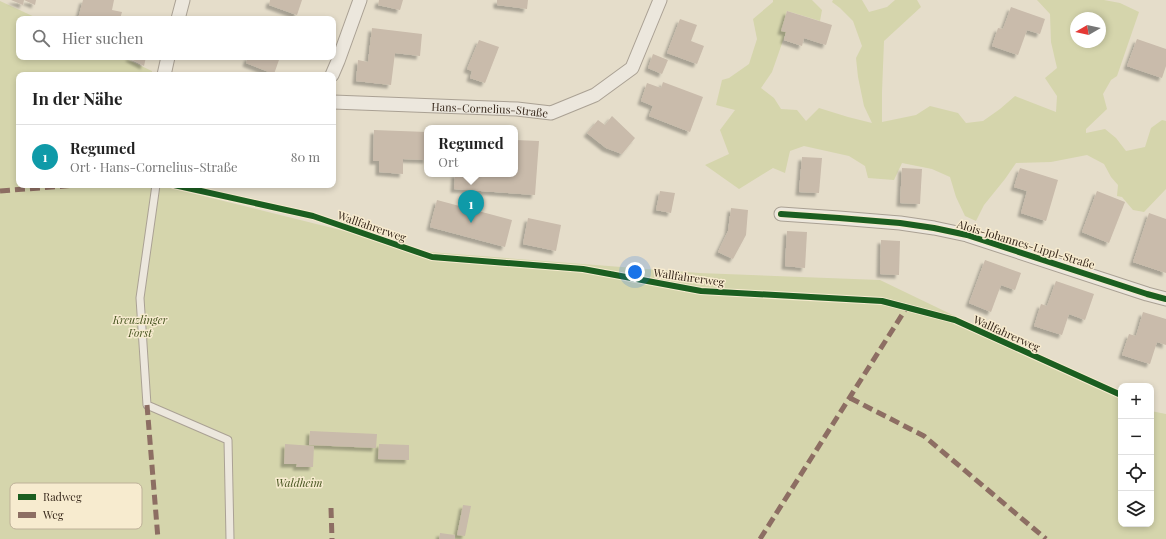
<!DOCTYPE html>
<html lang="de">
<meta charset="utf-8">
<style>
:root{--surface:#fff;--page:#f6f6f6;--text:#222;--muted:#767676;--line:#e0e0e0;--accent:#756859}
body{margin:0;font-family:"Playfair Display",serif;background:var(--page);color:var(--text)}
.controls{position:absolute;right:12px;bottom:12px;display:grid;overflow:hidden;border-radius:8px;box-shadow:0 2px 6px #0003}
.controls button{width:36px;height:36px;display:grid;place-items:center;padding:0;border:0;border-bottom:1px solid var(--line);background:var(--surface);color:var(--text);font:20px sans-serif}
.compass{position:absolute;left:1070px;top:12px;width:36px;height:36px;border-radius:50%;background:var(--surface);box-shadow:0 2px 6px #0003;rotate:261deg}
.you{position:absolute;left:635px;top:272px;width:14px;height:14px;margin:-10px;border:3px solid #fff;border-radius:50%;background:#1a73e8;box-shadow:0 0 0 6px #1a73e833}
.badge{display:grid;place-items:center;width:26px;height:26px;border-radius:50%;background:var(--accent);color:#fff;font-size:13px;font-weight:700}
.pin{position:absolute;translate:-50% -33px;filter:drop-shadow(0 1px 2px #0008)}
.pin::after{content:'';position:absolute;top:21px;width:14px;height:12px;background:inherit;clip-path:polygon(0 0,100% 0,50% 100%)}
.popup{position:absolute;left:424px;top:125px;width:94px;height:52px;box-sizing:border-box;display:grid;place-content:center;border-radius:8px;background:var(--surface);filter:drop-shadow(0 1px 3px #0005);font-size:13px;white-space:nowrap;color:var(--muted)}
.popup b{font-size:15px;color:var(--text)}
.popup::after{content:'';position:absolute;left:50%;top:100%;margin-left:-8px;border:8px solid transparent;border-top-color:var(--surface)}
.list{margin:0;padding:0;list-style:none}
h2{display:flex;justify-content:space-between;align-items:center;height:52px;margin:0;padding:0 16px;font-size:17px}
h2 small{font-size:13px;font-weight:400;color:var(--muted)}
.list li{display:grid;grid-template-columns:26px 1fr auto;gap:12px;align-items:center;box-sizing:border-box;height:64px;padding:0 16px;border-top:1px solid var(--line)}
.list b{display:block;font-size:15px;white-space:nowrap}
.list p{margin:0;font-size:13px;white-space:nowrap;color:var(--muted)}
.list em{font-size:13px;font-style:normal;color:var(--muted)}
.icon{flex:none;width:22px;height:22px;fill:none;stroke:currentColor;stroke-width:2;stroke-linecap:round;stroke-linejoin:round}
.map{position:relative;flex:none;width:1166px;height:539px;overflow:hidden}
.search{position:absolute;background:var(--surface);box-shadow:0 2px 6px #0003;left:16px;top:16px;width:320px;height:44px;display:flex;align-items:center;gap:10px;box-sizing:border-box;padding:0 14px;border-radius:8px;color:var(--muted);font-size:15px}
.panel{position:absolute;background:var(--surface);box-shadow:0 2px 6px #0003;left:16px;top:72px;width:320px;height:116px;border-radius:8px}
.map>svg:first-child{display:block}
.green{fill:#d5d5ac;fill-rule:evenodd}
.building{fill:#c9bbab;filter:url(#shadow)}
.lines{fill:none;stroke-linecap:round;stroke-linejoin:round}
.service-casing{stroke:#aaa194;stroke-width:9}
.minor-casing{stroke:#aaa194;stroke-width:15}
.service{stroke:#ece7dd;stroke-width:7}
.minor{stroke:#ece7dd;stroke-width:13}
.quiet{stroke:#8d6e63;stroke-width:5;stroke-dasharray:10 5;stroke-linecap:butt}
.cycleway-casing{stroke:#f7ebcf;stroke-width:8}
.cycleway{stroke:#1b5e20;stroke-width:6}
.labels{text-anchor:middle;dominant-baseline:central;stroke-width:3;stroke-linejoin:round;paint-order:stroke}
.street-label{font-size:11px;fill:#38291c;stroke:#f7ebcf}
.park-label{font-size:11px;font-style:italic;fill:#495622;stroke:#f7ebcf}
.key{fill:#f7ebcf;stroke:#beb199;stroke-width:1}
.key-label{font-size:11px;fill:#38291c}
</style>
<div class="map">
<svg width="1166" height="539" viewBox="0 0 1166 539">
<defs>
<filter id="shadow"><feDropShadow dx="-3.5" dy="3.5" stdDeviation="1" flood-color="#0004"/></filter>
</defs>
<rect width="100%" height="100%" fill="#e5ddca"/>
<g class="green">
<path d="M773,0h39l10,10 -2,11 -33,-10 -5,20 4,1 -14,40 -11,16 13,10 7,11 16,1 9,11 13,-13 29,9 24,6 -8,-17 -6,-29 -2,-19 6,-12 -9,-25 -13,-13 -8,-6 1,-2h29l7,12 18,-5 8,-7h22l4,7 -37,34 -2,51v30l34,-7 14,-9 28,7 8,10 17,-2 17,-12 15,-13 41,16 1,-16 -12,-18 12,-10 -6,-26 -1,-28 -13,-14h67l16,3 19,9 -22,64 -6,4 -8,14 4,15 -21,20v4l19,-4 11,9 10,13 19,-4 6,-19 11,-8 4,1v68l-22,23 -11,-2 -11,-13 -5,-1 1,-11 -7,-8 -7,-13 -17,-9 -36,7 -35,1 -11,16 -21,26 -8,16 -11,-5 -9,-19 -6,-20 -18,-8 -30,-6 -8,17 -26,-2 -3,-12 -16,-10 -45,-10 -14,5 -5,22 -12,-5 -34,21 -34,-24 24,-11 -9,-24 15,-20 -19,-5 6,-25 7,-2 20,-14 8,-25 -4,-20 20,-17zM1076,18h24v24h-24z"/>
<polygon points="0,1 39,19 19,19 19,57 122,57 152,71 152,75 19,75 19,185 159,185 429,252 699,273 880,280 1121,396 1121,524 1151,524 1151,411 1166,414 1166,539 0,539"/>
</g>
<g class="building">
<polygon points="11,0 36,0 35,5 24,0 23,5"/>
<polygon points="83,0 114,0 112,10 122,12 120,19 78,19"/>
<polygon points="270,0 302,0 297,15 269,5"/>
<polygon points="379,0 403,0 400,10 378,5"/>
<polygon points="497,0 528,0 527,9 497,5"/>
<polygon points="1011,7 1045,19 1040,34 1027,30 1018,55 992,46 998,28 1003,29"/>
<polygon points="787,11 832,25 826,45 804,38 802,46 784,40 786,32 781,31"/>
<polygon points="680,19 697,25 691,41 704,46 697,64 667,53"/>
<polygon points="372,28 422,34 420,56 395,53 391,85 356,81 358,60 368,62"/>
<polygon points="1137,39 1166,49 1166,66 1162,78 1127,66"/>
<polygon points="479,40 499,47 485,83 470,78 472,71 467,69"/>
<polygon points="653,54 668,60 662,74 648,68"/>
<polygon points="129,57 146,57 144,66 129,58"/>
<polygon points="248,57 280,57 274,74 246,63"/>
<polygon points="663,82 703,97 690,132 649,116 653,106 641,101 647,83 661,88"/>
<polygon points="612,116 635,138 622,154 606,148 587,133 598,120 605,125"/>
<polygon points="374,130 427,132 427,160 403,159 403,174 379,172 379,161 373,161"/>
<polygon points="515,140 539,141 535,195 454,189 455,174 515,174"/>
<polygon points="802,157 822,158 819,193 799,192"/>
<polygon points="902,168 922,169 920,204 900,203"/>
<polygon points="1020,168 1058,180 1046,221 1021,213 1027,191 1014,187"/>
<polygon points="660,191 675,193 671,213 656,210"/>
<polygon points="1097,191 1125,202 1109,243 1082,232"/>
<polygon points="437,200 512,220 505,247 430,227"/>
<polygon points="731,208 748,210 746,235 733,259 718,252 728,231"/>
<polygon points="1149,213 1166,219 1166,273 1133,262"/>
<polygon points="528,218 561,225 556,251 523,244"/>
<polygon points="787,231 807,232 805,268 785,266"/>
<polygon points="881,240 900,241 899,275 880,274"/>
<polygon points="985,260 1021,273 1015,290 1001,285 991,312 969,303"/>
<polygon points="1056,281 1094,294 1085,320 1069,314 1062,335 1034,326 1041,304 1047,306"/>
<polygon points="1143,312 1166,319 1166,345 1157,342 1150,364 1122,355 1129,334 1136,336"/>
<polygon points="310,431 377,434 376,448 309,445"/>
<polygon points="285,444 314,446 313,467 296,467 297,464 284,464"/>
<polygon points="379,444 409,445 409,460 378,459"/>
<polygon points="463,505 471,506 465,536 457,535"/>
<polygon points="440,533 455,535 455,539 439,539"/>
</g>
<g class="lines">
<defs>
<polyline id="service" points="156,185 140,298 147,405 228,440 230,539"/>
<g id="minor">
<polyline points="178,19 183,0"/>
<polyline points="164,75 168,57"/>
<polyline points="332,75 338,61 360,0"/>
<path id="s1" d="M333,102l184,7 34,4 44,-18 37,-27 28,-68"/>
<polyline points="781,214 839,218 900,223 934,228 967,235 1147,294 1166,299"/>
</g>
</defs>
<use href="#service" class="service-casing"/>
<use href="#minor" class="minor-casing"/>
<use href="#service" class="service"/>
<use href="#minor" class="minor"/>
<g class="quiet">
<polyline points="0,191 78,185"/>
<polyline points="850,398 924,436 1046,539"/>
<polyline points="147,405 158,539"/>
<polyline points="331,508 332,539"/>
<polyline points="760,539 907,307"/>
</g>
<defs>
<g id="cycleway">
<polyline points="174,185 313,216 432,257 583,269 701,291 882,301 955,320 1121,395"/>
<polyline points="781,214 839,218 900,223 934,228 967,235 1147,294 1166,299"/>
</g>
</defs>
<use href="#cycleway" class="cycleway-casing"/>
<use href="#cycleway" class="cycleway"/>
</g>
<g class="labels">
<g class="street-label">
<text stroke="none"><textPath href="#s1" startOffset="157">Hans-Cornelius-Straße</textPath></text>
<text transform="translate(372 226) rotate(19)">Wallfahrerweg</text>
<text transform="translate(1026 244) rotate(17)">Alois-Johannes-Lippl-Straße</text>
<text transform="translate(689 277) rotate(8)">Wallfahrerweg</text>
<text transform="translate(1007 333) rotate(24)">Wallfahrerweg</text>
</g>
<g class="park-label">
<text x="140" y="319">Kreuzlinger<tspan x="140" dy="13">Forst</tspan></text>
<text x="299" y="482">Waldheim</text>
</g>
</g>
<rect x="10" y="483" width="132" height="46" rx="6" class="key"/>
<rect x="18" y="494" width="18" height="6" fill="#1b5e20"/>
<rect x="18" y="512" width="18" height="6" fill="#8d6e63"/>
<g class="key-label">
<text x="43" y="501">Radweg</text>
<text x="43" y="519">Weg</text>
</g>
</svg>
<div class="controls">
<button>+</button>
<button>−</button>
<button><svg class="icon" aria-label="locate" viewBox="0 0 24 24"><circle cx="12" cy="12" r="6"/><path d="M12 2v4M12 18v4M2 12h4M18 12h4"/></svg></button>
<button><svg class="icon" aria-label="layers" viewBox="0 0 24 24"><path d="M12 4l9 5-9 5-9-5zM3 14l9 5 9-5"/></svg></button>
</div>
<svg class="compass" viewBox="-18 -18 36 36"><path d="M0-13l5 13h-10z" fill="#e53935"/><path d="M0 13l5-13h-10z" fill="#767676"/></svg>
<div class="you"></div>
<div class="pin badge" style="left:471px;top:223px;background:#0f9aa8">1</div>
<div class="popup"><b>Regumed</b>Ort</div>
<div class="search"><svg class="icon" aria-label="search" viewBox="0 0 24 24"><circle cx="10" cy="10" r="6"/><path d="M15 15l6 6"/></svg>Hier suchen</div>
<section class="panel">
<h2>In der Nähe<small></small></h2>
<ul class="list">
<li><span class="badge" style="background:#0f9aa8">1</span><div><b>Regumed</b><p>Ort · Hans-Cornelius-Straße</p></div><em>80 m</em></li>
</ul>
</section>
</div>
